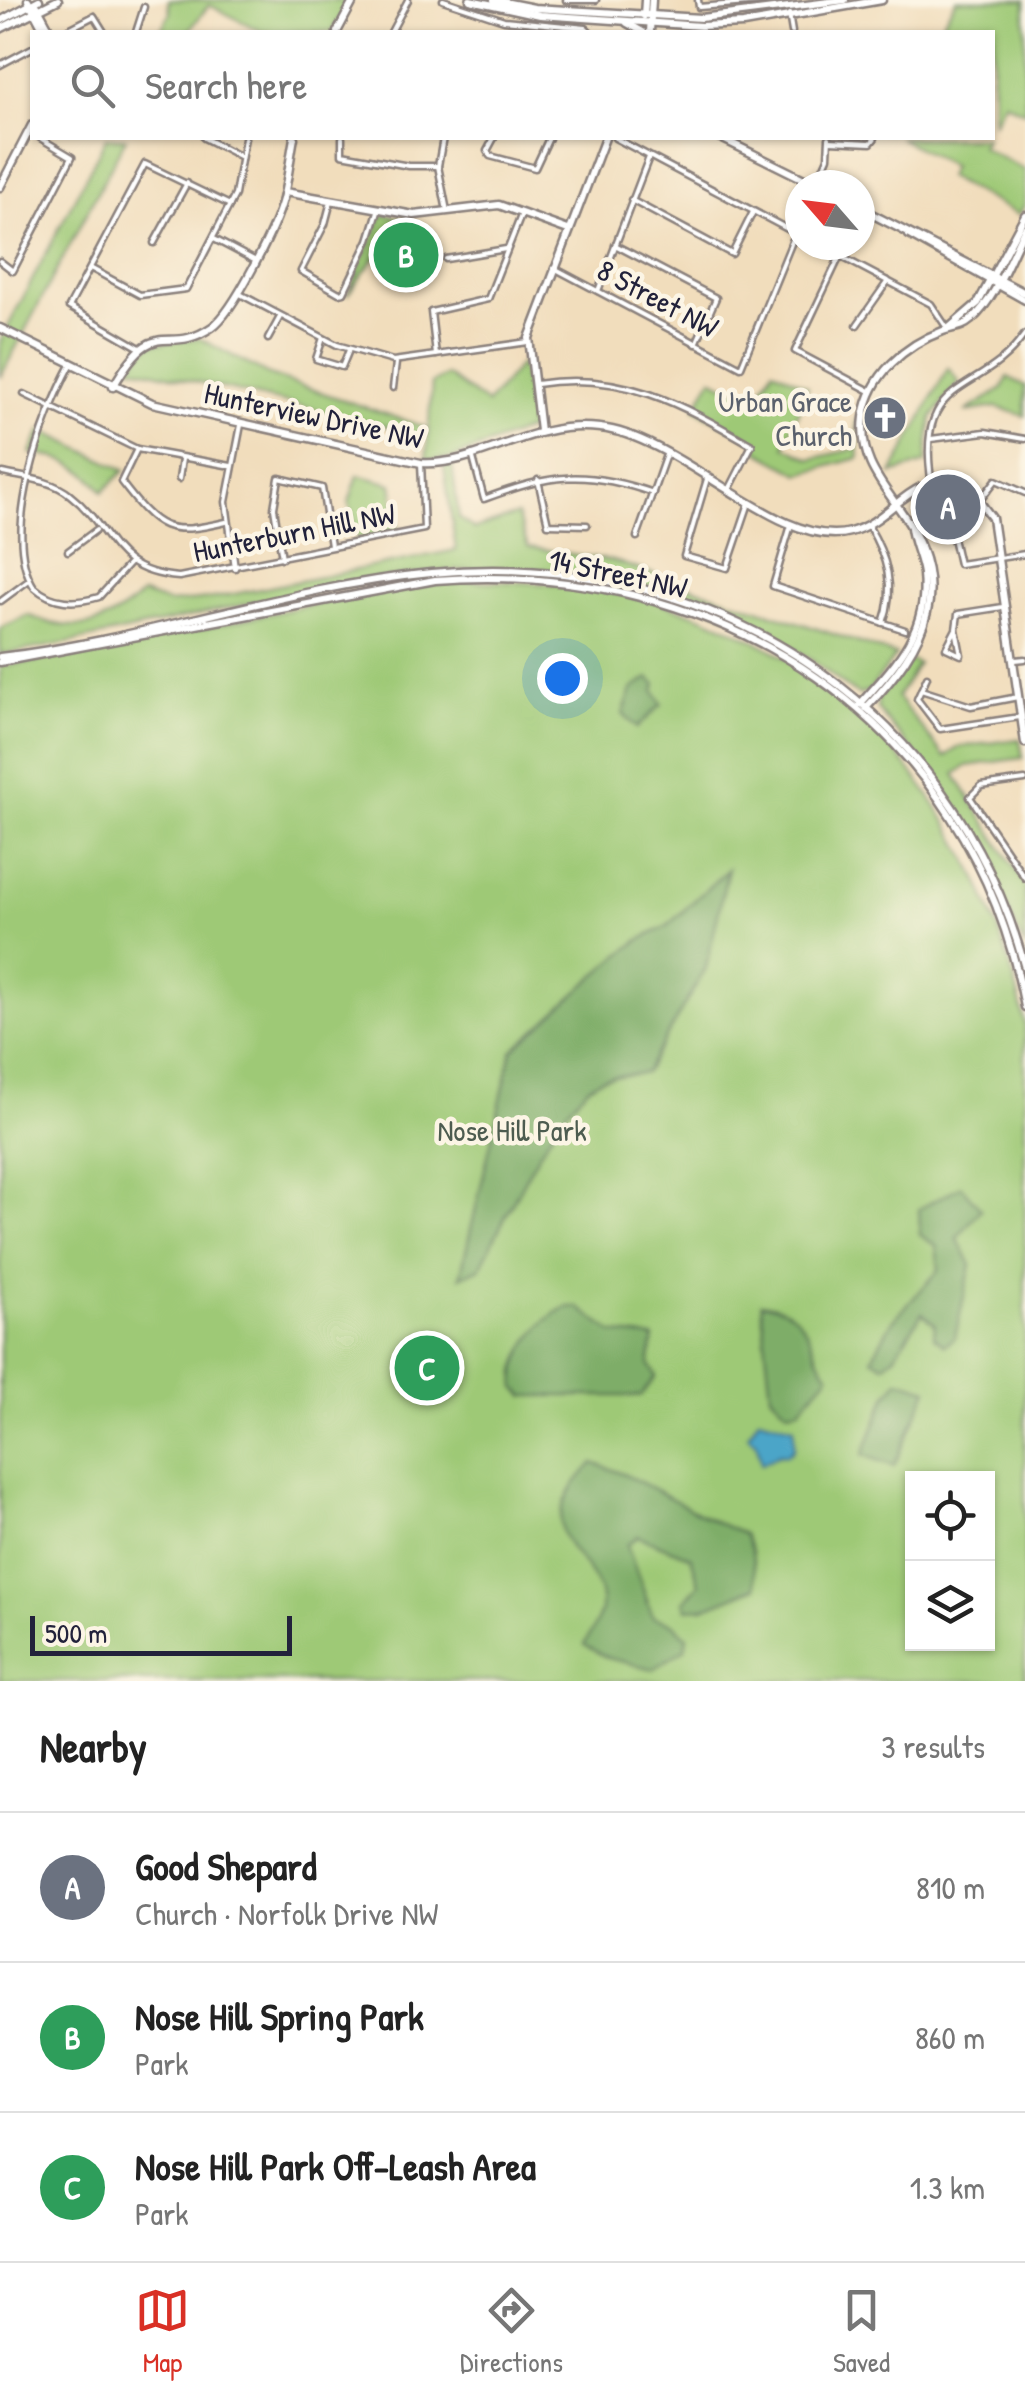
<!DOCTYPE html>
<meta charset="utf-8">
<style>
:root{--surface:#fff;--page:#f2f2f2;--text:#222;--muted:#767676;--line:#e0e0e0;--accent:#d93025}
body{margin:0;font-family:"Patrick Hand",sans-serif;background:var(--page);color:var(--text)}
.controls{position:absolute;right:30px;bottom:30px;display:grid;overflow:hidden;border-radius:0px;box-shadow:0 2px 8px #0004}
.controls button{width:90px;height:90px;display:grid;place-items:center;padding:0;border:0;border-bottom:2px solid var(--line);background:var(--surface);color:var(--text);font:50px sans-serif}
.compass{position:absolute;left:785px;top:170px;width:90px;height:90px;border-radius:50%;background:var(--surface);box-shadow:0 2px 8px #0004;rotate:298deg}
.scale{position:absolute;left:30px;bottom:25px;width:262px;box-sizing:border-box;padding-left:10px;border:5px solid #22223b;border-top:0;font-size:28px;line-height:35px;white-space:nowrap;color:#22223b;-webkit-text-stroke:8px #fcf5e5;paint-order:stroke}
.you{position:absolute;left:562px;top:678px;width:35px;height:35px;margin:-25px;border:8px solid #fff;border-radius:50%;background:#1a73e8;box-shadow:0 0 0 15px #1a73e833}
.badge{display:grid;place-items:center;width:65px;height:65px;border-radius:50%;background:var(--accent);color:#fff;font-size:32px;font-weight:700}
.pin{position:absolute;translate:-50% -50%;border:5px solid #fff;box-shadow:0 2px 10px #0006}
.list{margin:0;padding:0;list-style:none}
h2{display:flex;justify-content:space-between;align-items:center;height:130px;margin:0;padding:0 40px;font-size:42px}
h2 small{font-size:32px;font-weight:400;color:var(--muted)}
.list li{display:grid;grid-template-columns:65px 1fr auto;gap:30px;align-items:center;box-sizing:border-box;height:150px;padding:0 40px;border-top:2px solid var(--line)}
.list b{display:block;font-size:38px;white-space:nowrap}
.list p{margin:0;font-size:32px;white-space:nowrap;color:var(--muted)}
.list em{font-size:32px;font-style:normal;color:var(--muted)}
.icon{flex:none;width:55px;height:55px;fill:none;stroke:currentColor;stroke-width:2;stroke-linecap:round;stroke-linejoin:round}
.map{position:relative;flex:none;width:1025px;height:1681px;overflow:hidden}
.search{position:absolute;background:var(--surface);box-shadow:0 2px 8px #0004;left:30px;right:30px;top:30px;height:110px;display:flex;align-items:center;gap:25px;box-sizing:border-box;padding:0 35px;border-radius:0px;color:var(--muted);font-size:38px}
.sheet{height:580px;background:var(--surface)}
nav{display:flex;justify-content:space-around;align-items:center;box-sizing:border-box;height:140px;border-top:2px solid var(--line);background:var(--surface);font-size:28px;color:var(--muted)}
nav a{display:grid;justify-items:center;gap:5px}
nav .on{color:var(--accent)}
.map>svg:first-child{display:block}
.green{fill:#9ec976;stroke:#607658;stroke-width:2.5;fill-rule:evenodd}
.forest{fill:#7ead67;stroke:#506851;stroke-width:2.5}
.water{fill:#4ba5c8;stroke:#366482;stroke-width:2.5}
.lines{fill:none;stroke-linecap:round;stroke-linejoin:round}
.street-casing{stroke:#8a807c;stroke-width:9}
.secondary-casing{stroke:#8a807c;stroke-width:11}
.street{stroke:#fff;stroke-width:4}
.secondary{stroke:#fff;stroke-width:6}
.labels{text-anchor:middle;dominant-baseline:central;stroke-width:9;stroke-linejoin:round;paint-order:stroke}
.street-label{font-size:30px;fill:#22223b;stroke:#fcf5e5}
.worship-label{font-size:30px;fill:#5b616d;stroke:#fcf5e5;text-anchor:end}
.park-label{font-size:30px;fill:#4d5c50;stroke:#fcf5e5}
</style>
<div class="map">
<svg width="1025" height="1681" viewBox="0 0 1025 1681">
<rect width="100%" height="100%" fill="#fcf5e5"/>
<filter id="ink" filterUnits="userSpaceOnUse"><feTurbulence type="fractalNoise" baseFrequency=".01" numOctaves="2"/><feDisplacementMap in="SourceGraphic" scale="20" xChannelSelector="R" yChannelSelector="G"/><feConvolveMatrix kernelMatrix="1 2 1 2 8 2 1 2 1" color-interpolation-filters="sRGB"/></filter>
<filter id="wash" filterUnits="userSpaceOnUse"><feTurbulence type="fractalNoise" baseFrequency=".0048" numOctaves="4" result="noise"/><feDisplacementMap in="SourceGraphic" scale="40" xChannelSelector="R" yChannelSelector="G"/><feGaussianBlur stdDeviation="2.25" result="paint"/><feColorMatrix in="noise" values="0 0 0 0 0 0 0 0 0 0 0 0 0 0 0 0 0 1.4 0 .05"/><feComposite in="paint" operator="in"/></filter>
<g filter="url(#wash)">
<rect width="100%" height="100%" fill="#f1ddbc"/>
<g class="green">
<polygon points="168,0 350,0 332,32 263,32 209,5 188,32 160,32 170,13"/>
<polygon points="956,0 1025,0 1025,112 1004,102 993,124 992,32 937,32"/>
<polygon points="106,138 126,138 0,378 0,342"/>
<polygon points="899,138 985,138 981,147 1025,170 1025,204 1019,215 947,177 952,166"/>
<polygon points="383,214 414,220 419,260 380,251 347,295"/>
<polygon points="199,338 269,375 425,427 424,435 129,366 151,344"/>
<polygon points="521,363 533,428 453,458 426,460 432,383 447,375 487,404"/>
<polygon points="948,368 959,382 932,418 926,463 892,474"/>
<polygon points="773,369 808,386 785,446 811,459 855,449 857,418 859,458 800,474 758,451 755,441 695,409 712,378 755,401"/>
<polygon points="1008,377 1025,386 1025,416 996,407 965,412 1002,389"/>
<path d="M41,430l84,40 -22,22c-17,-25 -42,-35 -72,-39z"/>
<path d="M452,465l7,53 15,11 43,-14 11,32 86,14 282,94 -27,36 -10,4c-20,-11 -36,-28 -55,-40 -37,-23 -76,-41 -116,-56 -219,-82 -467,25 -688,55v-26l28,-13c45,20 78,13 114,-21l27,9 40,-4 247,-49 -12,-84z"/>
<polygon points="358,475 392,484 399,531 357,539 349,502"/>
<path d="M454,581c58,0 116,2 173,14 219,46 354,219 398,429v657h-1025v-1015c153,-18 301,-68 454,-85zM912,1478h76v166h-76z"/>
<polygon points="910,660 918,664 897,697 945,757 959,747 1020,739 1023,758 967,766 955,774 1025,885 1025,948 971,830 941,784 877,709 878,698"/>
</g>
<g class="forest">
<polygon points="649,678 656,684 654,691 662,704 637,728 623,714 632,689"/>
<path d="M728,869l-22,99 -61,105c-13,2 -34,1 -46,7 -43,23 -96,143 -119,188l-20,9 52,-226 92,-83 35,-28 27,-13z"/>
<polygon points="961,1186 981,1209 957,1238 971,1265 955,1337 945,1345 934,1337 935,1324 922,1313 895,1356 883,1365 872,1358 891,1323 939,1270 936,1246 920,1235 919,1209"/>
<path d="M761,1303c53,8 42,37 68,72l-30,34 -12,2 -16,-16z"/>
<path d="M568,1307h10l35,26 41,5 -5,26 7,12 -15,20h-116l-9,-8c-5,-30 24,-71 52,-81z"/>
<polygon points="899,1380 928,1389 894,1466 863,1455 887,1395"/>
<path d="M593,1463c54,16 98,51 151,71l8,17 4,36 -52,21 -17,1 -3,-8 15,-17 -8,-27 -53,-21 -11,9 26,72 21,7 13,12 -2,13 -32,20 -45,-11 -24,-13c5,-10 16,-25 17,-36 7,-55 -88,-64 -8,-146z"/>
</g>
<polygon class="water" points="759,1418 794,1427 794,1448 787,1455 780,1454 761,1464 757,1443 748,1435"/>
</g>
<g filter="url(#ink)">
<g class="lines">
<defs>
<g id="street">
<polyline points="443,0 504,20 586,28 590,32"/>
<polyline points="566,0 596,0"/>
<polyline points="698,0 699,7 784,0"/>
<polyline points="789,14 792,32"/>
<polyline points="63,32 94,16 104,32"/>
<polyline points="136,32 144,7"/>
<polyline points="391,32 408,0"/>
<polyline points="0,65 32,48"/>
<polyline points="204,138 241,157"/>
<polyline points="342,138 342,154 409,166 438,166"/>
<polyline points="443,138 438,166 447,211"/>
<polyline points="494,138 487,151 490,156 535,168 549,138"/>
<polyline points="615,138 795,233"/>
<polyline points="830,141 871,143 875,138"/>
<polyline points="816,185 828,157 829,138"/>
<polyline points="631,200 732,254 753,212"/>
<polyline points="331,201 325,224 301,271 339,293 344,292 369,240 378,211"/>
<polyline points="214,239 254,260"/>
<polyline points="154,243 187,183"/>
<polyline points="615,245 716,298 696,344"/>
<polyline points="446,259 506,249"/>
<polyline points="0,261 13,271 72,157 40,138"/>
<polyline points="554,268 741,367 800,222"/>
<polyline points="92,269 140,295 186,289 235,195 245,138"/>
<polyline points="598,291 649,157"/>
<polyline points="240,294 337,345 393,361 528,342"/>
<polyline points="857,325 888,281"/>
<polyline points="323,338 316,359 342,367 349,350"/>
<polyline points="268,339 280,317"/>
<polyline points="140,348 69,307 145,164 230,205"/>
<polyline points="436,355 431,312 488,299 522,213"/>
<path d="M71,365c-28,52 -71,169 -37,222 19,17 41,17 65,10l30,-33"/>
<path d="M536,384c85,-14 145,20 216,61l-22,43"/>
<polyline points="393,388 396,363"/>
<polyline points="872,392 795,351 840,256 931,304 947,328"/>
<polyline points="24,394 137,449 231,466"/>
<polyline points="931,439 985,432 1025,439"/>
<path d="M137,449l-16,33c37,48 45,54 105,40"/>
<path d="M472,454l12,45c66,-25 101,-30 169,-6"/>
<path d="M3,473c23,5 49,7 67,22 44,34 38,76 109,82l245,-48 -3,-66"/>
<polyline points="179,479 182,459"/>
<polyline points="707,479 684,556 727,568 749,503"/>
<polyline points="538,480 548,524 587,525"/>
<path d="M932,485c-19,-113 49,-86 93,-151"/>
<polyline points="981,499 996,480 1025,493"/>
<polyline points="791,525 773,586 905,630"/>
<path d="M868,525c19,32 28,62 15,98"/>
<polyline points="637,537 667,452"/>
<polyline points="953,538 959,564 1025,554"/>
<polyline points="68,551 96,530"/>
<polyline points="282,558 274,508 279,478 322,488 331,546"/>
<polyline points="235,568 226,502 241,425"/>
<polyline points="1,601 28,581"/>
<polyline points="956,629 961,655 946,648 956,629 958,614 1003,607"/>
<polyline points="1015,660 1025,659"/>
<polyline points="927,677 917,699 940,729 1020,717"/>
<polyline points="921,690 971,706 1018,697"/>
<polyline points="1025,780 981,786 970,797 1025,878"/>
</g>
<g id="secondary">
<polyline points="28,0 45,32"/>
<polyline points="470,0 540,15 701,26 743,24 882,0"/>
<polyline points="494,0 534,8 701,18 845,0"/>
<polyline points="37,6 51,32"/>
<polyline points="644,16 645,0"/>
<polyline points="0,21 39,0"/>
<polyline points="627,23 643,32"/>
<polyline points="0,29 58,0"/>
<polyline points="337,32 354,0"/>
<polyline points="650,32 652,0"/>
<polyline points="721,138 816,185"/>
<polyline points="0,187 32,125"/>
<polyline points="285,192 414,215 499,205 568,230"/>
<polyline points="860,208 1025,293"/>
<polyline points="909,235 1025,300"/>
<path d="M0,328l152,75 269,60c60,3 107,-43 179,-35 82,9 179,123 250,104 30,-8 46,-33 71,-45l52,6 19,25 33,225"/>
<polyline points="949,328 978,303 1025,215"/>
<path d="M113,387c44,-77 52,-28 99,-60 22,-15 64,-101 71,-128 5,-20 7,-41 11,-61"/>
<polyline points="540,431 529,338 605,138"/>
<path d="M0,657c145,-17 285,-70 431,-84 273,-27 521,126 594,395"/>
<path d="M0,662l435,-82c284,-22 536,138 590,427"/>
<path d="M860,704c35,-39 69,-73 63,-130 -2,-16 -10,-30 -12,-46"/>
<path d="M866,708c62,-65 90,-123 32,-201 -21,-29 -39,-52 -34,-90 6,-42 41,-72 79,-86 11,-4 19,-3 28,-11 25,-21 39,-63 54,-92"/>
</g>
</defs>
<use href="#street" class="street-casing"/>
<use href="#secondary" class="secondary-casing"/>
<use href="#street" class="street"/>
<use href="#secondary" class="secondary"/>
</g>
</g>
<defs>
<symbol id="church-disc" viewBox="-11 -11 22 22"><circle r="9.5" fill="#6b7280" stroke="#fcf5e5"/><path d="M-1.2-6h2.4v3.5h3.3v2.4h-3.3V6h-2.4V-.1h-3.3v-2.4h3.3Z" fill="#fff"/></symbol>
</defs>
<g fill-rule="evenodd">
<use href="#church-disc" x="860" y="393" width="50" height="50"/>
</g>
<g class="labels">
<g class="street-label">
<text transform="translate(658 298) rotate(28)">8 Street NW</text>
<text transform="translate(314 415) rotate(12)">Hunterview Drive NW</text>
<text transform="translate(294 532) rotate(-11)">Hunterburn Hill NW</text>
<text transform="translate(618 573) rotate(12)">14 Street NW</text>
</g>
<g class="worship-label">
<text x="852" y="401">Urban Grace<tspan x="852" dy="34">Church</tspan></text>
</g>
<g class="park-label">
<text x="512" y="1130">Nose Hill Park</text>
</g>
</g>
</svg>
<div class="controls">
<button><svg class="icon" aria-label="locate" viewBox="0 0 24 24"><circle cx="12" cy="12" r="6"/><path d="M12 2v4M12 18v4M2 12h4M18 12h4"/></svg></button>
<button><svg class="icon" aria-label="layers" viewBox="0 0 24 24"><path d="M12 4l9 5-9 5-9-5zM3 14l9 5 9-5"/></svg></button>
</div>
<svg class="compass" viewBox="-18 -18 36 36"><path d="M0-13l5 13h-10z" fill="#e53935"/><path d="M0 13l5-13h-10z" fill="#767676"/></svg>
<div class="scale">500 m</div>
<div class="you"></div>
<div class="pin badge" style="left:948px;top:507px;background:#6b7280">A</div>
<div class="pin badge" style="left:406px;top:255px;background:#2e9e5b">B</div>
<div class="pin badge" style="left:427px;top:1368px;background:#2e9e5b">C</div>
<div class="search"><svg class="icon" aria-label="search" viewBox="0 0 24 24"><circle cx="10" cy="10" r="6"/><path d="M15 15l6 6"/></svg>Search here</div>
</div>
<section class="sheet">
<h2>Nearby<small>3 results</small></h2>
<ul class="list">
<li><span class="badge" style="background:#6b7280">A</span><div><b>Good Shepard</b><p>Church · Norfolk Drive NW</p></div><em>810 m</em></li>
<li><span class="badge" style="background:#2e9e5b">B</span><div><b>Nose Hill Spring Park</b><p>Park</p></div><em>860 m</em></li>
<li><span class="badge" style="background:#2e9e5b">C</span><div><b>Nose Hill Park Off-Leash Area</b><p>Park</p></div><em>1.3 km</em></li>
</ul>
</section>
<nav>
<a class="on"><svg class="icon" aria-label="map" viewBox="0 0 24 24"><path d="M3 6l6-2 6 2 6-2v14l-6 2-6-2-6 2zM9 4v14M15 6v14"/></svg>Map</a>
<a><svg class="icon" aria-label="directions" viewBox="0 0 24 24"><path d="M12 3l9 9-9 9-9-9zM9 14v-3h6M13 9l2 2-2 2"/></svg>Directions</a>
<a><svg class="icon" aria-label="saved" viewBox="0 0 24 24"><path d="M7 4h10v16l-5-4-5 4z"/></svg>Saved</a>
</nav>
